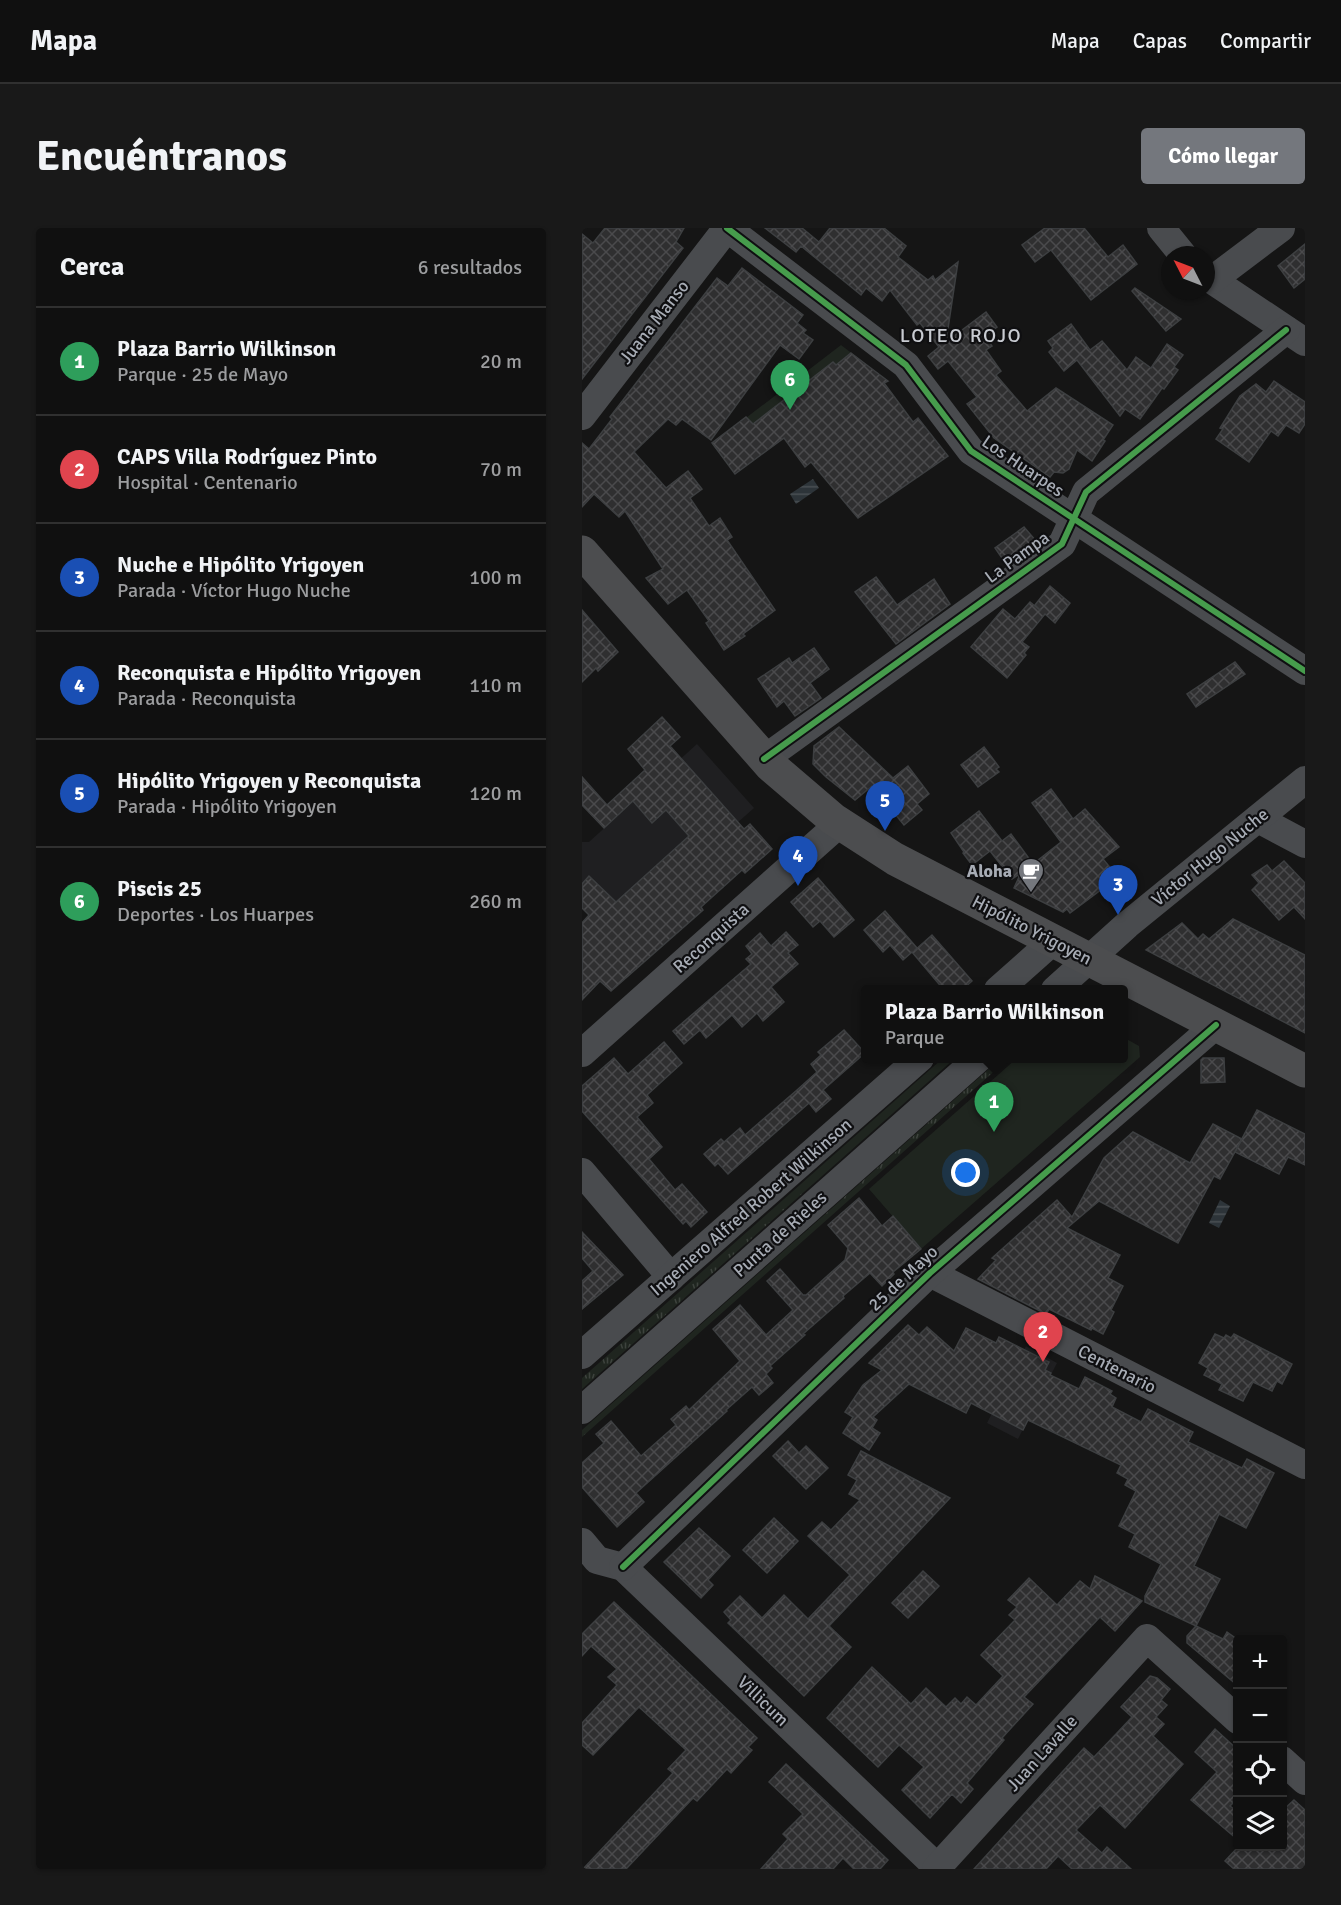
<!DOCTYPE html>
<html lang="es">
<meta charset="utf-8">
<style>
:root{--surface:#101010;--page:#191919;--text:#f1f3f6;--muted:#9c9d9f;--line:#303030;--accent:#74777d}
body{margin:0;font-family:Signika,sans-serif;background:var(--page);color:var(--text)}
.controls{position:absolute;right:18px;bottom:18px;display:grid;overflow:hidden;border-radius:6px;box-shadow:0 2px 4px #0004}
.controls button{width:54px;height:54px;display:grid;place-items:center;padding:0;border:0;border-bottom:2px solid var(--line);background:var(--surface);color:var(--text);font:30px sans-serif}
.compass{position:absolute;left:579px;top:18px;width:54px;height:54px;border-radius:50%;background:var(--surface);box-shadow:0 2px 4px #0004;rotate:312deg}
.you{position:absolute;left:384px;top:945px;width:21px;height:21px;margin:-15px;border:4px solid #fff;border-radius:50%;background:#1a73e8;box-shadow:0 0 0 9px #1a73e833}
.badge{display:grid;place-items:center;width:39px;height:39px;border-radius:50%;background:var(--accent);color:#fff;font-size:20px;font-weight:700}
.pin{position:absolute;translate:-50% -50px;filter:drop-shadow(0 2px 3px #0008)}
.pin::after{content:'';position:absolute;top:32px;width:21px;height:18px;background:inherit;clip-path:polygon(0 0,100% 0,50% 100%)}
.popup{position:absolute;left:279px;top:757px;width:267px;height:78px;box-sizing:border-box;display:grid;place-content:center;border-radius:6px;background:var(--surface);filter:drop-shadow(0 2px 4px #0005);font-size:20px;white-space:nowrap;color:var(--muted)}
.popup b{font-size:22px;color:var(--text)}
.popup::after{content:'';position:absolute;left:50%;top:100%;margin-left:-12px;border:12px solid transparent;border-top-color:var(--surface)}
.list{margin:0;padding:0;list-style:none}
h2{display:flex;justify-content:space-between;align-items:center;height:78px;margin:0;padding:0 24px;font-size:26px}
h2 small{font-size:20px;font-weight:400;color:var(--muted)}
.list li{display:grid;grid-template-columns:39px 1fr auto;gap:18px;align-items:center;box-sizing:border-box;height:108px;padding:0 24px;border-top:2px solid var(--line)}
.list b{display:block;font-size:22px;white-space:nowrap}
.list p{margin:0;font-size:20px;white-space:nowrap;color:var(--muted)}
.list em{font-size:20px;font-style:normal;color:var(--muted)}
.icon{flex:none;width:33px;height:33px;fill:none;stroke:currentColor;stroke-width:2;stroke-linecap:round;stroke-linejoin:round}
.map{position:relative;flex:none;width:723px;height:1641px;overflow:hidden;border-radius:6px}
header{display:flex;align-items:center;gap:36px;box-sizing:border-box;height:84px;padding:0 30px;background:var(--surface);border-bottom:2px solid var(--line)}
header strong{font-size:28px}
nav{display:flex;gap:33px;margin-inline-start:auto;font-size:21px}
.intro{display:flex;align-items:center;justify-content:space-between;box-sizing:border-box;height:144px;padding:0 36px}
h1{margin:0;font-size:42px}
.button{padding:15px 27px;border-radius:6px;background:var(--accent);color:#fff;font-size:21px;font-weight:700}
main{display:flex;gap:36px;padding:0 36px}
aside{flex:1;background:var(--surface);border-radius:6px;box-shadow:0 2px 4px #0004}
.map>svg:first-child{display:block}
.built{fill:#1f1f21}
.grass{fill:url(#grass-tufts)}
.park{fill:#1f251f}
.water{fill:url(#water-rules)}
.building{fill:url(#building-cross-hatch);stroke:#3d3f41;stroke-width:1.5}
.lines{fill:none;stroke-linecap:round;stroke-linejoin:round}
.minor{stroke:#494b4e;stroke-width:28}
.major{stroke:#4c4d4f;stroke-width:33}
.cycleway-casing{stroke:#0f0f11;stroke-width:10}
.cycleway{stroke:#469c4c;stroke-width:6}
.labels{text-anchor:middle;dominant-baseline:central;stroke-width:4.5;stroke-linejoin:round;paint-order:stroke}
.street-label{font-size:18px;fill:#a7acb5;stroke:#0f0f11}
.poi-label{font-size:18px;font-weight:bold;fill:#a7acb5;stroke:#0f0f11;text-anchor:end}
.neighbourhood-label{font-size:20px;letter-spacing:1.5px;fill:#c8cbd1;stroke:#0f0f11}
</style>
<header>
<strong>Mapa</strong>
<nav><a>Mapa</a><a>Capas</a><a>Compartir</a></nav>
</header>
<div class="intro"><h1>Encuéntranos</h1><a class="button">Cómo llegar</a></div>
<main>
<aside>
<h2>Cerca<small>6 resultados</small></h2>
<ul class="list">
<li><span class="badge" style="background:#2e9e5b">1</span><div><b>Plaza Barrio Wilkinson</b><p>Parque · 25 de Mayo</p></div><em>20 m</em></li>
<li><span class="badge" style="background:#e0444e">2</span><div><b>CAPS Villa Rodríguez Pinto</b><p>Hospital · Centenario</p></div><em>70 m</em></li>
<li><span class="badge" style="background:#1a4fb4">3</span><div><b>Nuche e Hipólito Yrigoyen</b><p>Parada · Víctor Hugo Nuche</p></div><em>100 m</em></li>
<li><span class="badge" style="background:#1a4fb4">4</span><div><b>Reconquista e Hipólito Yrigoyen</b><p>Parada · Reconquista</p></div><em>110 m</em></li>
<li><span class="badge" style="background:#1a4fb4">5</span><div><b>Hipólito Yrigoyen y Reconquista</b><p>Parada · Hipólito Yrigoyen</p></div><em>120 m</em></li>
<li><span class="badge" style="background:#2e9e5b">6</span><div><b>Piscis 25</b><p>Deportes · Los Huarpes</p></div><em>260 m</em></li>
</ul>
</aside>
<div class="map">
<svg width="723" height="1641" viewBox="0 0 723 1641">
<defs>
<pattern id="grass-tufts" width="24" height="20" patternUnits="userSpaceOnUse" patternTransform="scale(1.5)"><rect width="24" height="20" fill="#1f251f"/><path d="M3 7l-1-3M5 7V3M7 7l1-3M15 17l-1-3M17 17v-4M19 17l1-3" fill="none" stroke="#3d423d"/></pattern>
<pattern id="water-rules" width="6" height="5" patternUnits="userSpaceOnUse" patternTransform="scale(1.5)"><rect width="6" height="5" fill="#2d3439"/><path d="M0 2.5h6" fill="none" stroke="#494f53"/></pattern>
<pattern id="building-cross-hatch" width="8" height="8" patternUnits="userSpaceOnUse" patternTransform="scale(1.5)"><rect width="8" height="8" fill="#2f2f30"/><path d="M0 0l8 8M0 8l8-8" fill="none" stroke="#4a4a4c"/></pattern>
</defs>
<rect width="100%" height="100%" fill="#151515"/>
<g class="built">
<polygon points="115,516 172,580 51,687 58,737 0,680 0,614 7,614"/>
<polygon points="444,1118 475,1135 436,1211 405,1195"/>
</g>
<g class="grass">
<polygon points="360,831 372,831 0,1161 0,1150"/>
<polygon points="418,831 426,831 0,1209 0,1202"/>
</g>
<g class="park">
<polygon points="259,117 306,153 283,167 274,157 153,246 130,216"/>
<polygon points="541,809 557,818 558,829 339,1021 287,961 434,831 541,830"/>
</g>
<g class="water">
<polygon points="231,251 237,260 214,276 208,266"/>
<polygon points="638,972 648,978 637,1000 627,995"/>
</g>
<g class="building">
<polygon points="23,0 102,0 94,14 101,20 0,151 0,6 11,15"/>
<polygon points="183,0 220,0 237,14 248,0 302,0 324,18 316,29 346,52 351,48 353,52 376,34 364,114 404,84 415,99 403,108 410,118 404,122 419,143 414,147 445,183 474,160 531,197 521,212 523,213 510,233 495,222 487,241 481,245 472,244 468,249 412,210 385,176 395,169 366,133 356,141 346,128 357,119 338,95 335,97 308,62 300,73 284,60 279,67 219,18 214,24"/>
<polygon points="463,0 502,0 526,29 541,17 555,36 509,72 469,22 453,34 440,17"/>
<polygon points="723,16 723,51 712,60 696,38"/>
<polygon points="160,40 221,87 215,95 224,102 221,105 231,112 217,131 198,117 129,212 100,191 94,197 86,191 52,224 84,260 106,243 120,261 108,270 127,298 138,290 150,309 145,312 193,382 161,406 163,408 142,422 124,395 127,393 105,362 86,376 64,350 81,341 43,283 37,289 12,266 0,279 0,215 7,221 30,191 28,189 135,50 146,58"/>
<polygon points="553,60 599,91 584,103 550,63"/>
<polygon points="489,96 508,122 520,113 545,142 554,129 569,140 585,116 601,127 592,139 596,142 582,161 580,160 558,191 543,181 538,188 495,132 482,143 467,124 471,120 466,113"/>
<polygon points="269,125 306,153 302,155 331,194 336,190 366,228 276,290 229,234 223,239 202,210 153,246 130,215 164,189 171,196 251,134 254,137"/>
<polygon points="692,153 723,174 723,196 717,205 704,197 696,208 689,203 667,234 634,211 641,201 638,200 658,168 674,156 684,164"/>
<polygon points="442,299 455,314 424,336 413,320"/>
<polygon points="294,349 315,377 352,351 368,376 314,416 273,364"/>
<polygon points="468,358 488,375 473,395 463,386 440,414 447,419 442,425 444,427 425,450 389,419 421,381 433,391 448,374 459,383 453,377"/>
<polygon points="0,382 36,424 16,443 14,440 0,454"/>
<polygon points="232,420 247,441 228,455 239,470 213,488 202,473 195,479 176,451 207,430 210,435"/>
<polygon points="653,434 663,446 614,479 605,466"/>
<polygon points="80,489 98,509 88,518 162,601 168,596 190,621 163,645 160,642 119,679 121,682 29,763 18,753 0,772 0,695 7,687 0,680 0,656 7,648 34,674 107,608 84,582 70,595 51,573 22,600 0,577 0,549 25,577 63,542 46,521"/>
<polygon points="257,499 311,550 326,538 347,566 335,576 340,582 322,597 290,558 273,572 244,549 231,536 232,518"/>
<polygon points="402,519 417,539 414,541 417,544 396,559 379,537"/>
<polygon points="469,561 491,591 503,581 537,619 521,631 536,649 488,685 485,681 481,684 432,660 437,649 436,647 430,651 408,623 390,637 381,625 382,624 369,605 397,583 420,613 429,606 451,636 479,614 450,575"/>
<polygon points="702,633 723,655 723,691 712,679 697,692 670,662 677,655 670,647 685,637 690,643"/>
<polygon points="236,650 272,692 252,709 238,693 231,699 209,674"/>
<polygon points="303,683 335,720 332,723 350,707 390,753 380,762 362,762 330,724 321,732 308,717 301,724 282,702"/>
<polygon points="651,691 723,727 723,805 564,722 600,695 616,711 621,706 627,711"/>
<polygon points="204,704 216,717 206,725 216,736 189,759 202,774 181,793 175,785 160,799 150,787 124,810 118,802 102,816 91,803 169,736 164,731 170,726 164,718 178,705 189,718"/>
<polygon points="262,802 283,825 241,862 249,871 234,884 227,875 146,946 136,935 133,938 122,926 139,911 142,914 158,900 163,907 215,862 235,844 229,836 239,827 236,824"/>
<polygon points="82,814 100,835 65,867 71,875 55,889 80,919 67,931 93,962 100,956 125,984 109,999 104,993 101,996 0,883 0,858 32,830 46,846"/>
<polygon points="621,830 642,830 643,854 619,855 619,832"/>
<polygon points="675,882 723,906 723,937 706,929 697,946 653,924"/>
<polygon points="631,896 660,911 638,951 632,948 596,1015 517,973 485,1000 538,1027 526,1050 541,1058 529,1082 532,1084 521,1106 510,1100 509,1102 467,1081 464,1086 396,1051 414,1032 410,1030 475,972 490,989 522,930 551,904 608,935"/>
<polygon points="277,970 300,998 311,988 339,1021 311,1044 312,1046 300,1058 288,1045 261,1068 262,1070 221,1106 223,1107 188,1138 190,1140 184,1146 191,1155 177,1167 170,1159 144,1182 145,1183 54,1265 62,1274 35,1299 0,1259 0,1235 22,1215 14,1206 29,1193 59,1228 94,1197 89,1191 104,1178 107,1182 158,1133 131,1101 158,1077 184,1107 211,1082 185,1053 198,1041 221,1067 224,1067 263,1032 266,1020 246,997"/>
<polygon points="0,1004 41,1047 0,1081 0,1053 11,1043 0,1030"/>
<polygon points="326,1097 337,1107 345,1099 372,1123 384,1100 414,1115 417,1109 467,1134 463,1142 469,1145 468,1147 497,1161 503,1149 530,1163 528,1166 534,1170 530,1179 559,1194 566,1181 611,1204 606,1214 660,1240 665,1231 692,1245 664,1300 637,1286 612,1338 638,1351 614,1398 563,1374 563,1368 579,1336 547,1319 553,1306 537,1298 554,1263 543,1257 546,1251 535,1245 539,1237 446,1192 441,1202 389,1175 384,1185 327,1156 291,1189 295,1192 290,1200 298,1205 287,1222 261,1205 271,1189 263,1184 281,1157 300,1142 287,1135"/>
<polygon points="633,1106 642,1110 644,1107 649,1110 652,1106 710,1136 700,1156 695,1153 690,1163 671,1154 661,1173 637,1162 640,1156 622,1147 626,1140 617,1135"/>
<polygon points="206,1213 217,1225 224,1218 246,1240 224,1261 191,1228"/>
<polygon points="279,1223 368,1270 247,1398 269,1419 222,1468 146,1395 149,1392 142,1384 158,1368 180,1390 202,1367 226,1391 268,1347 226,1308 240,1294 249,1302 278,1272 267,1266 275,1252 266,1247"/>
<polygon points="192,1290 216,1313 185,1345 161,1322"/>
<polygon points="117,1300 148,1328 126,1352 131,1357 119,1370 82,1334"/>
<polygon points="341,1343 357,1358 326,1390 310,1375"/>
<polygon points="513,1348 560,1373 533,1403 518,1389 442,1469 451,1476 420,1510 422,1512 385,1555 391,1561 379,1575 370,1566 348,1590 320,1562 342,1539 317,1517 296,1539 245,1490 290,1439 329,1476 344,1460 364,1479 373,1470 379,1476 385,1469 394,1477 421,1448 399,1427 433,1392 427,1387 435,1379 426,1372 447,1350 475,1377 498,1353 508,1361"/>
<polygon points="32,1374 175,1510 166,1519 170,1522 149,1545 145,1541 115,1573 111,1570 44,1641 1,1641 91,1545 86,1541 104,1522 57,1479 11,1527 0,1517 0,1495 35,1457 26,1449 35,1441 9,1418 0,1428 0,1406"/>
<polygon points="614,1398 641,1411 645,1404 656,1412 656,1458 605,1415 605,1408"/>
<polygon points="568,1448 575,1450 588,1461 579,1472 585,1477 574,1489 582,1496 571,1508 601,1536 543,1600 518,1577 494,1602 520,1625 525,1619 549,1641 490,1641 476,1628 464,1641 392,1641 502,1520 512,1529 535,1505 550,1489 539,1479"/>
<polygon points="633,1501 656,1522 656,1570 648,1578 656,1584 656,1612 609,1572 635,1544 613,1524"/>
<polygon points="204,1536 306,1632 298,1641 272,1641 261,1630 251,1641 179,1641 206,1611 201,1606 221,1586 187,1554"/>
<polygon points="712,1572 723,1582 723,1641 652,1641 643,1633 657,1618 700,1618 700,1583"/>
</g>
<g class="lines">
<g class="minor">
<polyline points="145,0 324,137 389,223 723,443"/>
<polyline points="579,0 601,27"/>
<polyline points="624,48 723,114"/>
<polyline points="630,52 699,0"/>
<polyline points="0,188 145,0"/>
<polyline points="182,531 480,316 504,264 704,102"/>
<polyline points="676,591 723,616"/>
<polyline points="416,762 471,713"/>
<polyline points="473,762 545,697 723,552"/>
<polyline points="0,825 257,596"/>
<polyline points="0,944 89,1049"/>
<polyline points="348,1045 723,1237"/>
<polyline points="0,1127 338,830"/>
<polyline points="0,1182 397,830"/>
<polyline points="0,1314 15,1332 41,1339 357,1641"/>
<polyline points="41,1339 348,1045 634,797"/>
<polyline points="700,1532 723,1553"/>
<polyline points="354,1641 565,1410 656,1492"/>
</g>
<polyline class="major" points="0,324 189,538 251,591 313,631 723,843"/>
<defs>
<g id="cycleway">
<polyline points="145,0 324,137 389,223 723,443"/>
<polyline points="182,531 480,316 504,264 704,102"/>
<polyline points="41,1339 348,1045 634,797"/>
</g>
</defs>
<use href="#cycleway" class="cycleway-casing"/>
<use href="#cycleway" class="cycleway"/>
</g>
<defs>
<symbol id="cafe-pin" viewBox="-11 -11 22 30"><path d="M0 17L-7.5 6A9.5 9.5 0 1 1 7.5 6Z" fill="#74777d" stroke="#0f0f11"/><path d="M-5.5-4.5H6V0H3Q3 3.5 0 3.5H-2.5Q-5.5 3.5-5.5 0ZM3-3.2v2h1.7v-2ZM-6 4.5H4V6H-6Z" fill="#fff"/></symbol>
</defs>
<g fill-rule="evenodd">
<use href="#cafe-pin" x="434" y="628" width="30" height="40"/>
</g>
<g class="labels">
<g class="street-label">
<text transform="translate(72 94) rotate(-52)">Juana Manso</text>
<text transform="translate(441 238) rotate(34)">Los Huarpes</text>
<text transform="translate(435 329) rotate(-36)">La Pampa</text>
<text transform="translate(628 629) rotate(-39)">Víctor Hugo Nuche</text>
<text transform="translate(450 702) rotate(27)">Hipólito Yrigoyen</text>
<text transform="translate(129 710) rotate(-42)">Reconquista</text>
<text transform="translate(169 979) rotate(-41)">Ingeniero Alfred Robert Wilkinson</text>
<text transform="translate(198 1006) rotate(-42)">Punta de Rieles</text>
<text transform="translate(321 1050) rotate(-43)">25 de Mayo</text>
<text transform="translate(535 1141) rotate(27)">Centenario</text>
<text transform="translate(181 1473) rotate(44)">Villicum</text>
<text transform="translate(460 1525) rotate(-48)">Juan Lavalle</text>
</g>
<g class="poi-label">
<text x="430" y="643">Aloha</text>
</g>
<g class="neighbourhood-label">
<text x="379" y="107">LOTEO ROJO</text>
</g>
</g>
</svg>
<div class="controls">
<button>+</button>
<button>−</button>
<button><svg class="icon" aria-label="locate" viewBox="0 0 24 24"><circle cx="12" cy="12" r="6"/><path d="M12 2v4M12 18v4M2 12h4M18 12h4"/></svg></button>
<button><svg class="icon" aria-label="layers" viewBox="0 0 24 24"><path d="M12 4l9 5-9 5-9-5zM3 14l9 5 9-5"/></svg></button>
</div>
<svg class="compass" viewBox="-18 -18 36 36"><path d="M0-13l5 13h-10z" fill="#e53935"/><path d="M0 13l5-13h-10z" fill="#9c9d9f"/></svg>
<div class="you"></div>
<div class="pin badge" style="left:412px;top:904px;background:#2e9e5b">1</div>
<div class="popup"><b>Plaza Barrio Wilkinson</b>Parque</div>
<div class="pin badge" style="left:461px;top:1134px;background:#e0444e">2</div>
<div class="pin badge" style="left:536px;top:687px;background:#1a4fb4">3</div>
<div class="pin badge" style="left:216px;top:658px;background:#1a4fb4">4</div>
<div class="pin badge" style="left:303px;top:603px;background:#1a4fb4">5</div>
<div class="pin badge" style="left:208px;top:182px;background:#2e9e5b">6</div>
</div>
</main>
